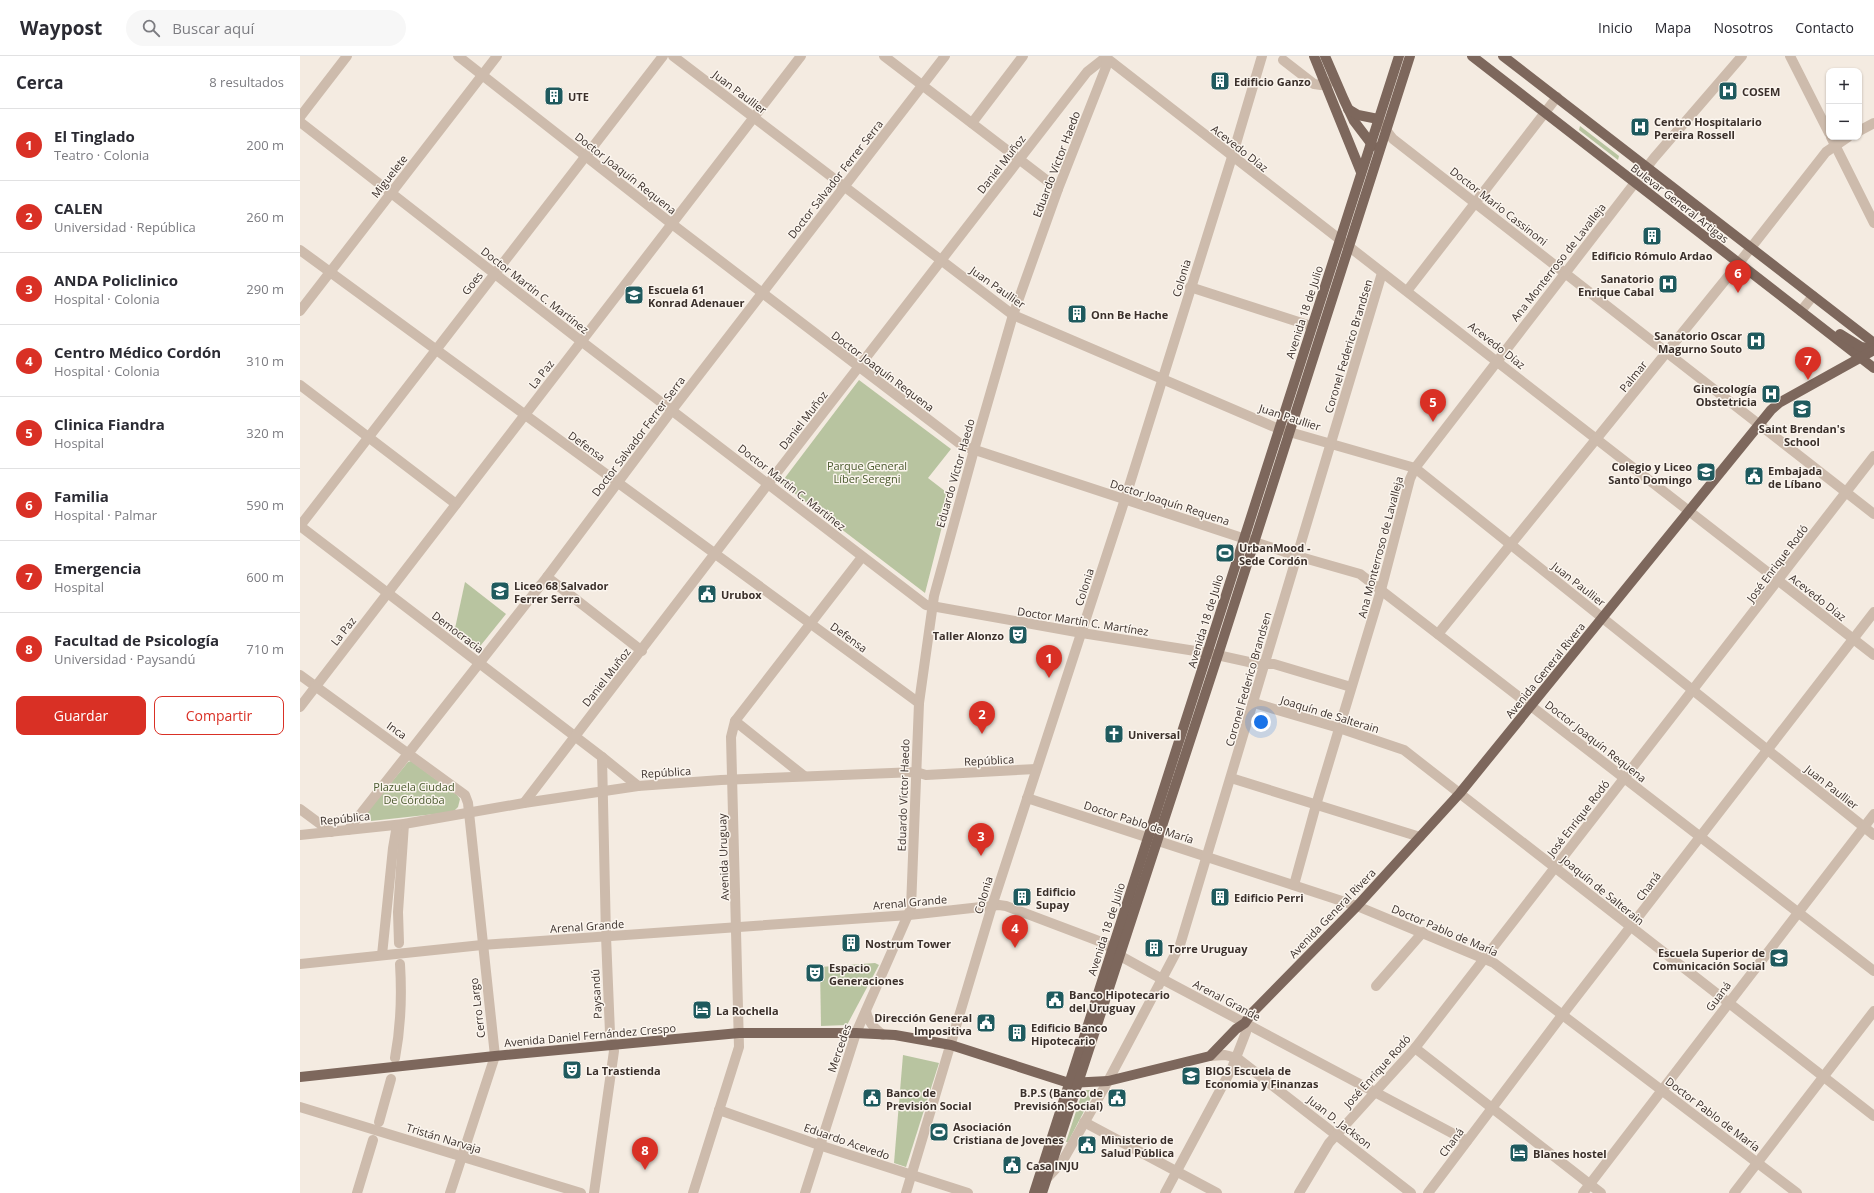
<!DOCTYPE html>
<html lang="es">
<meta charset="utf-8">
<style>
:root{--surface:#fff;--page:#f7f7f7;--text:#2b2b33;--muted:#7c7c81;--line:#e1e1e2;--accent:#d93025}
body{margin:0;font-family:"Open Sans",sans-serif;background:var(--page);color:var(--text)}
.controls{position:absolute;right:12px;top:12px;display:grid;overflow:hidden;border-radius:8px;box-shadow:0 1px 3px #0004}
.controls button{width:36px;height:36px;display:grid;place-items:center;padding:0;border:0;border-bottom:1px solid var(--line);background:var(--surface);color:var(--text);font:20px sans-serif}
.you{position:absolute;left:961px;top:666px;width:14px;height:14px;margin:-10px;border:3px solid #fff;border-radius:50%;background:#1a73e8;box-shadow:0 0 0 6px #1a73e833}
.badge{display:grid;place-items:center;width:26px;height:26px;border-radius:50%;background:var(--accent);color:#fff;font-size:13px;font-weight:700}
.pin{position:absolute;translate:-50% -33px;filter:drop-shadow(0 1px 2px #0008)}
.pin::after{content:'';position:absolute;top:21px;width:14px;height:12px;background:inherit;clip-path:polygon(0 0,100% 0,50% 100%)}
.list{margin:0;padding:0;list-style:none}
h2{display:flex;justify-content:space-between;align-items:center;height:52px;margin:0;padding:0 16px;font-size:17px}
h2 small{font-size:13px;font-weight:400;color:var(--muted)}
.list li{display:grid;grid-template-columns:26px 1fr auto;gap:12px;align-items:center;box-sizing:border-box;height:72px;padding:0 16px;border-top:1px solid var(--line)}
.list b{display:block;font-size:15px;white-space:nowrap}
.list p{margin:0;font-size:13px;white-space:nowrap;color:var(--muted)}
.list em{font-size:13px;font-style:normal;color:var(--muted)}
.actions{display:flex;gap:8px;padding:12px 16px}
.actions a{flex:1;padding:9px 0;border:1px solid var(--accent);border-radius:8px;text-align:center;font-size:14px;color:var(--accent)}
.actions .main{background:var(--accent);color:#fff}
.icon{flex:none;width:22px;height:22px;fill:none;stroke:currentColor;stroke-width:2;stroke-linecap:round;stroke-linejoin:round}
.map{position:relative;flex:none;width:1574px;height:1137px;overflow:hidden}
header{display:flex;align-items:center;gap:24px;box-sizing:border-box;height:56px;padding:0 20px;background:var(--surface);border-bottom:1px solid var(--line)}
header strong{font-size:19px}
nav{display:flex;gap:22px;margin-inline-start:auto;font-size:14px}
.search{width:280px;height:36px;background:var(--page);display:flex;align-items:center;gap:10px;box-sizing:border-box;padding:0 14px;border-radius:22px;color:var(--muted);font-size:15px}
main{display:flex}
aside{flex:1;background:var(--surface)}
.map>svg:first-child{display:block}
.green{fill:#b8c4a0}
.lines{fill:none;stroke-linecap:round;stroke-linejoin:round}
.minor{stroke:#cdbbac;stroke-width:10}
.major{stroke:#7d675c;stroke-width:10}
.labels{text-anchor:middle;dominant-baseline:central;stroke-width:3;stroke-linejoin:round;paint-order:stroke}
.poi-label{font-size:11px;font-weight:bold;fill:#3b302b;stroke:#fbf5ee;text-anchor:start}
.street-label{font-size:11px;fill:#3b302b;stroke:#fbf5ee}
.park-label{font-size:11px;fill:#4a5a2e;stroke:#fbf5ee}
</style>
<header>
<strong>Waypost</strong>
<div class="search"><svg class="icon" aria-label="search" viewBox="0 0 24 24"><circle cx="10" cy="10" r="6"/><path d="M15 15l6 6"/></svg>Buscar aquí</div>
<nav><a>Inicio</a><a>Mapa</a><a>Nosotros</a><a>Contacto</a></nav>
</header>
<main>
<aside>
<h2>Cerca<small>8 resultados</small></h2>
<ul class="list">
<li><span class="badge">1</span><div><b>El Tinglado</b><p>Teatro · Colonia</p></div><em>200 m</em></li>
<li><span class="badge">2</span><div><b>CALEN</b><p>Universidad · República</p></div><em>260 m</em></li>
<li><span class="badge">3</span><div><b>ANDA Policlinico</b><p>Hospital · Colonia</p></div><em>290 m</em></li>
<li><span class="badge">4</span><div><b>Centro Médico Cordón</b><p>Hospital · Colonia</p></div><em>310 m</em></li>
<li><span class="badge">5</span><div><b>Clinica Fiandra</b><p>Hospital</p></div><em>320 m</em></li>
<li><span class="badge">6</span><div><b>Familia</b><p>Hospital · Palmar</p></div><em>590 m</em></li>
<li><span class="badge">7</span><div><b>Emergencia</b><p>Hospital</p></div><em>600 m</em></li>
<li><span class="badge">8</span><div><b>Facultad de Psicología</b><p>Universidad · Paysandú</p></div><em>710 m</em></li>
</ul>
<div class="actions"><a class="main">Guardar</a><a>Compartir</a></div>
</aside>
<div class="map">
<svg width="1574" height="1137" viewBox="0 0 1574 1137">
<rect width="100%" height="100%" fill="#f4ebe1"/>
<g class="green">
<polygon points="1280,70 1319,100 1318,104 1279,74"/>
<polygon points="559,324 651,393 628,422 650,439 625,537 481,427"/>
<polygon points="165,526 206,558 177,594 154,577"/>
<polygon points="111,705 157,739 160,743 158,751 153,756 71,765 68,761 68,755 108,706"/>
<polygon points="575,907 579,909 547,969 521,970 520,911"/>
<polygon points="603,999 639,1007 606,1111 594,1107"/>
<polygon points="783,1034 794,1034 794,1036 768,1086 766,1086"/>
</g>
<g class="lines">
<g class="minor">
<polyline points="158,0 372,168 663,390 997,500 1060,518 1574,915"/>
<polyline points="373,0 713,259 979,373 1115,412 1574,779"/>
<polyline points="584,0 758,133"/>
<polyline points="804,0 1574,599"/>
<polyline points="1490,0 1529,77"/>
<polyline points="983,4 1014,28 1021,29 1033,25"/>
<polyline points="0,61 47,0"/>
<polyline points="0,66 281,285 626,549 782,577 908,597 958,608 974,608 1051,631"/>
<polyline points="672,67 723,0"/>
<polyline points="1082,69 1093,83 1574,458"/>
<polyline points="1559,75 1574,67"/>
<polyline points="1531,81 1574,167"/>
<polyline points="0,194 619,647"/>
<polyline points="890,231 1011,270"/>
<polyline points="1107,235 1257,41"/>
<polyline points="0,255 197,0"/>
<polyline points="1501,255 1513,240"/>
<polyline points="0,329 156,448"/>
<polyline points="0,470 302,701 306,880 310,977 314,995 294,1137"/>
<polyline points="0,470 363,0"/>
<polyline points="247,521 342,595"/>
<polyline points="1138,578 1439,207 1526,96 1548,81"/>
<polyline points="0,619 165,739 168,747 195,1000 150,1137"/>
<polyline points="954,647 1039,672 1104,694 1574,1060"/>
<polyline points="0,651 501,0"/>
<polyline points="435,665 504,720"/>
<polyline points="302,701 338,730"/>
<polyline points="931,722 1120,781"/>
<polyline points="727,742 1057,850 1194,907 1497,1137"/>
<polyline points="224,747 468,428 787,16 806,1"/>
<polyline points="0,753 31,776"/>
<polyline points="48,774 247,521 372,354 645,0"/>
<polyline points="0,779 104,768 224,747 338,730 421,724 616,716 626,719 736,713"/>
<polyline points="994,829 1016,749 1081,534 1110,423 1115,412 1354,102 1442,0"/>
<polyline points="99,887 98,856 104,768"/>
<polyline points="82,899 93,792 97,769"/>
<polyline points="0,908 182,889 609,859 699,849 706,850 804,887 824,902 862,923 1167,1085"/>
<polyline points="1076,930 1123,876"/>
<path d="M566,955c2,11 8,17 17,24"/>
<polyline points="1115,992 1301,1137"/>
<polyline points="910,1000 925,999 937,1002 1111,1137"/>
<path d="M95,1002c6,-32 7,-62 5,-94"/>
<polyline points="0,1051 281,1137"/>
<polyline points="419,1054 519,1089 668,1137"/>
<polyline points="79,1066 91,1023"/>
<polyline points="784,1066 917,1137"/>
<polyline points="747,1122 762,1106 808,1025 880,889 1082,217"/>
<polyline points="57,1137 73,1084"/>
<polyline points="393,1137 439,991 431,681 435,665 562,501"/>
<polyline points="505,1137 556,977 611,852 619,647 634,540 674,394 713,259 758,133 806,11 807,0"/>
<polyline points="606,1137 692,850 825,443 932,101 962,0"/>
<polyline points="865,1137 932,1012 946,976 945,967"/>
<polyline points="999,1137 1029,1087 1115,992 1574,400"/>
<polyline points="1128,1137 1263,958 1574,556"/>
<polyline points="1283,1137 1574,758"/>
<polyline points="1434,1137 1574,955"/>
</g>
<g class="major">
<polyline points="1014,0 1061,116"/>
<polyline points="1025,0 1044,44 1054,65 1073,90"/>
<polyline points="1172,0 1574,312"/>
<polyline points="1203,0 1574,287"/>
<polyline points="1048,53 1058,59 1078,63"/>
<polyline points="1540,278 1561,291 1574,293"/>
<polyline points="0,1021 195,1000 439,977 556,977 595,979 651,989 769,1027 808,1025 910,1000 936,973 945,967 951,958 1057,850 1160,737 1471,354 1479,347 1574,294"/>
<polyline points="734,1137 1099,0"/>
<polyline points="742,1137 918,599 1110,0"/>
</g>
</g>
<defs>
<symbol id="building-square" viewBox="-11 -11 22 22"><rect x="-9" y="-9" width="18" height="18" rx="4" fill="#1f5a5e" stroke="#fbf5ee"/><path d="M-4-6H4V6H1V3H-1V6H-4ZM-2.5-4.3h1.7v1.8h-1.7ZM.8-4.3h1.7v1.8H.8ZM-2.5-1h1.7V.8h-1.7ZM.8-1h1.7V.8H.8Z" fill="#fff"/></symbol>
<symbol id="hospital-square" viewBox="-11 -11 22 22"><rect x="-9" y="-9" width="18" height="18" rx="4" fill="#1f5a5e" stroke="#fbf5ee"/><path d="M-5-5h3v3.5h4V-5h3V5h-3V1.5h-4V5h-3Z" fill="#fff"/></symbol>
<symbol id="school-square" viewBox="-11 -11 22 22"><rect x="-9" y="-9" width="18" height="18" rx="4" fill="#1f5a5e" stroke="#fbf5ee"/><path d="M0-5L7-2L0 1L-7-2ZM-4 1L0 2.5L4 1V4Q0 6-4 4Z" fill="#fff"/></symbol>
<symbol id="civic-square" viewBox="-11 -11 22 22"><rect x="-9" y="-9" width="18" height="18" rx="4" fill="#1f5a5e" stroke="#fbf5ee"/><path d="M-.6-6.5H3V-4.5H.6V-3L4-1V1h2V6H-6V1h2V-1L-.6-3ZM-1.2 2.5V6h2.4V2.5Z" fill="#fff"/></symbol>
<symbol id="stadium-square" viewBox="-11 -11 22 22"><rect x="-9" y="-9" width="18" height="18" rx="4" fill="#1f5a5e" stroke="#fbf5ee"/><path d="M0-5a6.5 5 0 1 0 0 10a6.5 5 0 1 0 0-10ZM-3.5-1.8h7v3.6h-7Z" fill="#fff"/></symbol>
<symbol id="theatre-square" viewBox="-11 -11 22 22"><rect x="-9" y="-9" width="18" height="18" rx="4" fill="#1f5a5e" stroke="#fbf5ee"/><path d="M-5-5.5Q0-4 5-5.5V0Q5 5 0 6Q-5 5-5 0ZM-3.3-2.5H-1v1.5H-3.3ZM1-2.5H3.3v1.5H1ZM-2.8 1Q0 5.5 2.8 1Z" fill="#fff"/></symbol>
<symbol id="church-square" viewBox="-11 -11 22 22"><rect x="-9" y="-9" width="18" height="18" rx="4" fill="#1f5a5e" stroke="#fbf5ee"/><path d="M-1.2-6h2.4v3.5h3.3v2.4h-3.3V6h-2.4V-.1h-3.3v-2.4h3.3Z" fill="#fff"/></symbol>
<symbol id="hotel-square" viewBox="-11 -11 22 22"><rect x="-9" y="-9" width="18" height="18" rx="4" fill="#1f5a5e" stroke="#fbf5ee"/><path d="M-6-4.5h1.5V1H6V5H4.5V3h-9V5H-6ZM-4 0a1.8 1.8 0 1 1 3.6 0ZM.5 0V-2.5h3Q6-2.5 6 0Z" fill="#fff"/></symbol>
<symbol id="university-square" viewBox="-11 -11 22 22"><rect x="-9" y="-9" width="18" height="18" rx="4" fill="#1f5a5e" stroke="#fbf5ee"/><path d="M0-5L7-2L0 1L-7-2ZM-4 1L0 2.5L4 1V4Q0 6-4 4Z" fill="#fff"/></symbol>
</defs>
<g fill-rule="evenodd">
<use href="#building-square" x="909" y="14" width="22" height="22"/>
<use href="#hospital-square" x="1417" y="24" width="22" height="22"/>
<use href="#building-square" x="243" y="29" width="22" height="22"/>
<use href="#hospital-square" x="1329" y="60" width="22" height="22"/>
<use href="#building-square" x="1341" y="169" width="22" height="22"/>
<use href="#hospital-square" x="1357" y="217" width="22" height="22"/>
<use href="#school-square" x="323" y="228" width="22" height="22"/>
<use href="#building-square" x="766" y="247" width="22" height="22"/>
<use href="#hospital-square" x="1445" y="274" width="22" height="22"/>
<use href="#hospital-square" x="1460" y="327" width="22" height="22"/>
<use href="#school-square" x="1491" y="342" width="22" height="22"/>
<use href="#school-square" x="1395" y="405" width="22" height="22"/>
<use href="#civic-square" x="1443" y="409" width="22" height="22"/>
<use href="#stadium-square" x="914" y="486" width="22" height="22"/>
<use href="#school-square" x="189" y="524" width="22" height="22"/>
<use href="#civic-square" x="396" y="527" width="22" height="22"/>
<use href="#theatre-square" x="707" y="568" width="22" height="22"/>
<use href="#church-square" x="803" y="667" width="22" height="22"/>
<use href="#building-square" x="711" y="830" width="22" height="22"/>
<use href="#building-square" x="909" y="830" width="22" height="22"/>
<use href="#building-square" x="540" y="876" width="22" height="22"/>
<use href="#building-square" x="843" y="881" width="22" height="22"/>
<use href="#school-square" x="1468" y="891" width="22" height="22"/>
<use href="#theatre-square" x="504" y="906" width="22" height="22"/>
<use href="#civic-square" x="744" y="933" width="22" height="22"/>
<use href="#hotel-square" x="391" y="943" width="22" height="22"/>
<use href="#civic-square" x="675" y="956" width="22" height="22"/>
<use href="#building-square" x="706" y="966" width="22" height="22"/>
<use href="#theatre-square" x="261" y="1003" width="22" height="22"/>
<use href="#university-square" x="880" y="1009" width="22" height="22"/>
<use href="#civic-square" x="561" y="1031" width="22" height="22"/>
<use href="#civic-square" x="806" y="1031" width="22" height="22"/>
<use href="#stadium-square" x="628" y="1065" width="22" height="22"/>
<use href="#civic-square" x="776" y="1078" width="22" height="22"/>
<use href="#hotel-square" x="1208" y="1086" width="22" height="22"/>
<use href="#civic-square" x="701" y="1098" width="22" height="22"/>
</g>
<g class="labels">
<g class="poi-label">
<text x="934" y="25">Edificio Ganzo</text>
<text x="1442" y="35">COSEM</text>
<text x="268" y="40">UTE</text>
<text x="1354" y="65">Centro Hospitalario<tspan x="1354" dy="13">Pereira Rossell</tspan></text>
<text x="1352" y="199" text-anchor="middle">Edificio Rómulo Ardao</text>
<text x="1354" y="222" text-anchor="end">Sanatorio<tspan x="1354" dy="13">Enrique Cabal</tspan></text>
<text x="348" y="233">Escuela 61<tspan x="348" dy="13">Konrad Adenauer</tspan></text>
<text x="791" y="258">Onn Be Hache</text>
<text x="1442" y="279" text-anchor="end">Sanatorio Oscar<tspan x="1442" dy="13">Magurno Souto</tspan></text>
<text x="1457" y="332" text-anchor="end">Ginecología<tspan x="1457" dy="13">Obstetricia</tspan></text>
<text x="1502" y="372" text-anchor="middle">Saint Brendan's<tspan x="1502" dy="13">School</tspan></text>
<text x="1392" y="410" text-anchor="end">Colegio y Liceo<tspan x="1392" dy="13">Santo Domingo</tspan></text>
<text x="1468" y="414">Embajada<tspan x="1468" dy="13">de Líbano</tspan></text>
<text x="939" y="491">UrbanMood -<tspan x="939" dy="13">Sede Cordón</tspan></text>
<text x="214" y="529">Liceo 68 Salvador<tspan x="214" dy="13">Ferrer Serra</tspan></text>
<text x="421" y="538">Urubox</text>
<text x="704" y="579" text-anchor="end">Taller Alonzo</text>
<text x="828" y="678">Universal</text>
<text x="736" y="835">Edificio<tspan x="736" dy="13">Supay</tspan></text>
<text x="934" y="841">Edificio Perri</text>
<text x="565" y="887">Nostrum Tower</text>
<text x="868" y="892">Torre Uruguay</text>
<text x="1465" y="896" text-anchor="end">Escuela Superior de<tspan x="1465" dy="13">Comunicación Social</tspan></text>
<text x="529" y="911">Espacio<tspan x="529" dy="13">Generaciones</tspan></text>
<text x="769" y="938">Banco Hipotecario<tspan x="769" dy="13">del Uruguay</tspan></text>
<text x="416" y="954">La Rochella</text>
<text x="672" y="961" text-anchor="end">Dirección General<tspan x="672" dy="13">Impositiva</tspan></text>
<text x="731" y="971">Edificio Banco<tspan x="731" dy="13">Hipotecario</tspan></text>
<text x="286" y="1014">La Trastienda</text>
<text x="905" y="1014">BIOS Escuela de<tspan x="905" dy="13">Economia y Finanzas</tspan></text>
<text x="586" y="1036">Banco de<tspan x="586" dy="13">Previsión Social</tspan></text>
<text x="803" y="1036" text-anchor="end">B.P.S (Banco de<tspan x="803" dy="13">Previsión Social)</tspan></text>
<text x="653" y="1070">Asociación<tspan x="653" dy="13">Cristiana de Jovenes</tspan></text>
<text x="801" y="1083">Ministerio de<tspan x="801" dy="13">Salud Pública</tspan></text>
<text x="1233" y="1097">Blanes hostel</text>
<text x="726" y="1109">Casa INJU</text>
</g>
<g class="street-label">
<text transform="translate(440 36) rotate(37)">Juan Paullier</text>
<text transform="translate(940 92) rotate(38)">Acevedo Díaz</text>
<text transform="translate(701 108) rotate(-52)">Daniel Muñoz</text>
<text transform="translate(756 108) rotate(-69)">Eduardo Víctor Haedo</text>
<text transform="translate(326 117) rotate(38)">Doctor Joaquín Requena</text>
<text transform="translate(89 120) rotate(-52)">Miguelete</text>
<text transform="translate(535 123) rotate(-52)">Doctor Salvador Ferrer Serra</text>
<text transform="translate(1380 147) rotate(38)">Bulevar General Artigas</text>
<text transform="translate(1199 150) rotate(38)">Doctor Mario Cassinoni</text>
<text transform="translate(1258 206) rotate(-52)">Ana Monterroso de Lavalleja</text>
<text transform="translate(881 222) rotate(-73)">Colonia</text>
<text transform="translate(172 227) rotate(-52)">Goes</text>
<text transform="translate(698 231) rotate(35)">Juan Paullier</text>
<text transform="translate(235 234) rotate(38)">Doctor Martín C. Martínez</text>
<text transform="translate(1004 256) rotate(-72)">Avenida 18 de Julio</text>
<text transform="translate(1197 289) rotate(38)">Acevedo Díaz</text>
<text transform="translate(1048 290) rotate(-73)">Coronel Federico Brandsen</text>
<text transform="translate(583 315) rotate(37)">Doctor Joaquín Requena</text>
<text transform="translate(241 318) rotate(-52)">La Paz</text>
<text transform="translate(1333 320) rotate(-51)">Palmar</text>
<text transform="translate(990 361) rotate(18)">Juan Paullier</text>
<text transform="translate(503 364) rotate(-52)">Daniel Muñoz</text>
<text transform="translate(338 380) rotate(-53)">Doctor Salvador Ferrer Serra</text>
<text transform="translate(287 390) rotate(36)">Defensa</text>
<text transform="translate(655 417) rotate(-74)">Eduardo Víctor Haedo</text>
<text transform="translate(492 431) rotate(38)">Doctor Martín C. Martínez</text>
<text transform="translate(870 446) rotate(18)">Doctor Joaquín Requena</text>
<text transform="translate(1080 491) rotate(-75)">Ana Monterroso de Lavalleja</text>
<text transform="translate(1477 507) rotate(-53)">José Enrique Rodó</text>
<text transform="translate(1279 528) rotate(38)">Juan Paullier</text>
<text transform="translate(784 531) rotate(-72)">Colonia</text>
<text transform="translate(1518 541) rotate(38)">Acevedo Díaz</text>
<text transform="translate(783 565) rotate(9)">Doctor Martín C. Martínez</text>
<text transform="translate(905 565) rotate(-73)">Avenida 18 de Julio</text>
<text transform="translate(43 575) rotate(-52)">La Paz</text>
<text transform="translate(158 576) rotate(37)">Democracia</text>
<text transform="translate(549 581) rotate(36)">Defensa</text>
<text transform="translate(1245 614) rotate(-51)">Avenida General Rivera</text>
<text transform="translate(306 621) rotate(-52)">Daniel Muñoz</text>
<text transform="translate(948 623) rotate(-74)">Coronel Federico Brandsen</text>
<text transform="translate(1030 658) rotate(17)">Joaquín de Salterain</text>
<text transform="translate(97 674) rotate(35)">Inca</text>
<text transform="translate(1296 685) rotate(38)">Doctor Joaquín Requena</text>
<text transform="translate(689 704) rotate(-3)">República</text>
<text transform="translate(366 716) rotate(-4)">República</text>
<text transform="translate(1532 731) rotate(38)">Juan Paullier</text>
<text transform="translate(603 739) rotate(-88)">Eduardo Víctor Haedo</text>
<text transform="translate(45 762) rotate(-6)">República</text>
<text transform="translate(1278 762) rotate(-52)">José Enrique Rodó</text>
<text transform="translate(839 766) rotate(18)">Doctor Pablo de María</text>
<text transform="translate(423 801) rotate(-92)">Avenida Uruguay</text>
<text transform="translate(1348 830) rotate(-53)">Chaná</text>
<text transform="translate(1303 834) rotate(39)">Joaquín de Salterain</text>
<text transform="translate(683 839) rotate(-73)">Colonia</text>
<text transform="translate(610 846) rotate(-5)">Arenal Grande</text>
<text transform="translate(1032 857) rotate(-46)">Avenida General Rivera</text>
<text transform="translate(287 870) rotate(-4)">Arenal Grande</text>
<text transform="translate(806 873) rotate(-72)">Avenida 18 de Julio</text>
<text transform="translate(1145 874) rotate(23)">Doctor Pablo de María</text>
<text transform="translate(296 938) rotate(-93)">Paysandú</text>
<text transform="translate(1418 940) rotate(-53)">Guaná</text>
<text transform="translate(927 944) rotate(28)">Arenal Grande</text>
<text transform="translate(177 952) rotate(-97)">Cerro Largo</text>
<text transform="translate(290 979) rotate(-5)">Avenida Daniel Fernández Crespo</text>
<text transform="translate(539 992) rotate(-71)">Mercedes</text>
<text transform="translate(1077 1015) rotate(-48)">José Enrique Rodó</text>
<text transform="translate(1413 1058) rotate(37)">Doctor Pablo de María</text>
<text transform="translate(1040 1066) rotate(38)">Juan D. Jackson</text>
<text transform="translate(144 1082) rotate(17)">Tristán Narvaja</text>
<text transform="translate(547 1085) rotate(19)">Eduardo Acevedo</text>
<text transform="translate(1151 1086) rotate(-53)">Chaná</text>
</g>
<g class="park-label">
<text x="567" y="409">Parque General<tspan x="567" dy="13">Líber Seregni</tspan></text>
<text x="114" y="730">Plazuela Ciudad<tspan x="114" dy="13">De Córdoba</tspan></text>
</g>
</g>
</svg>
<div class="controls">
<button>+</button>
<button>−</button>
</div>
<div class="you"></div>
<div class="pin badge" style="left:749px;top:622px">1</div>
<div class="pin badge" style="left:682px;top:678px">2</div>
<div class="pin badge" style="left:681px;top:800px">3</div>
<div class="pin badge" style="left:715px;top:892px">4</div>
<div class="pin badge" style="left:1133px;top:366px">5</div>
<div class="pin badge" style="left:1438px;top:237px">6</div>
<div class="pin badge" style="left:1508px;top:324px">7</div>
<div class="pin badge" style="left:345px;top:1114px">8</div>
</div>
</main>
